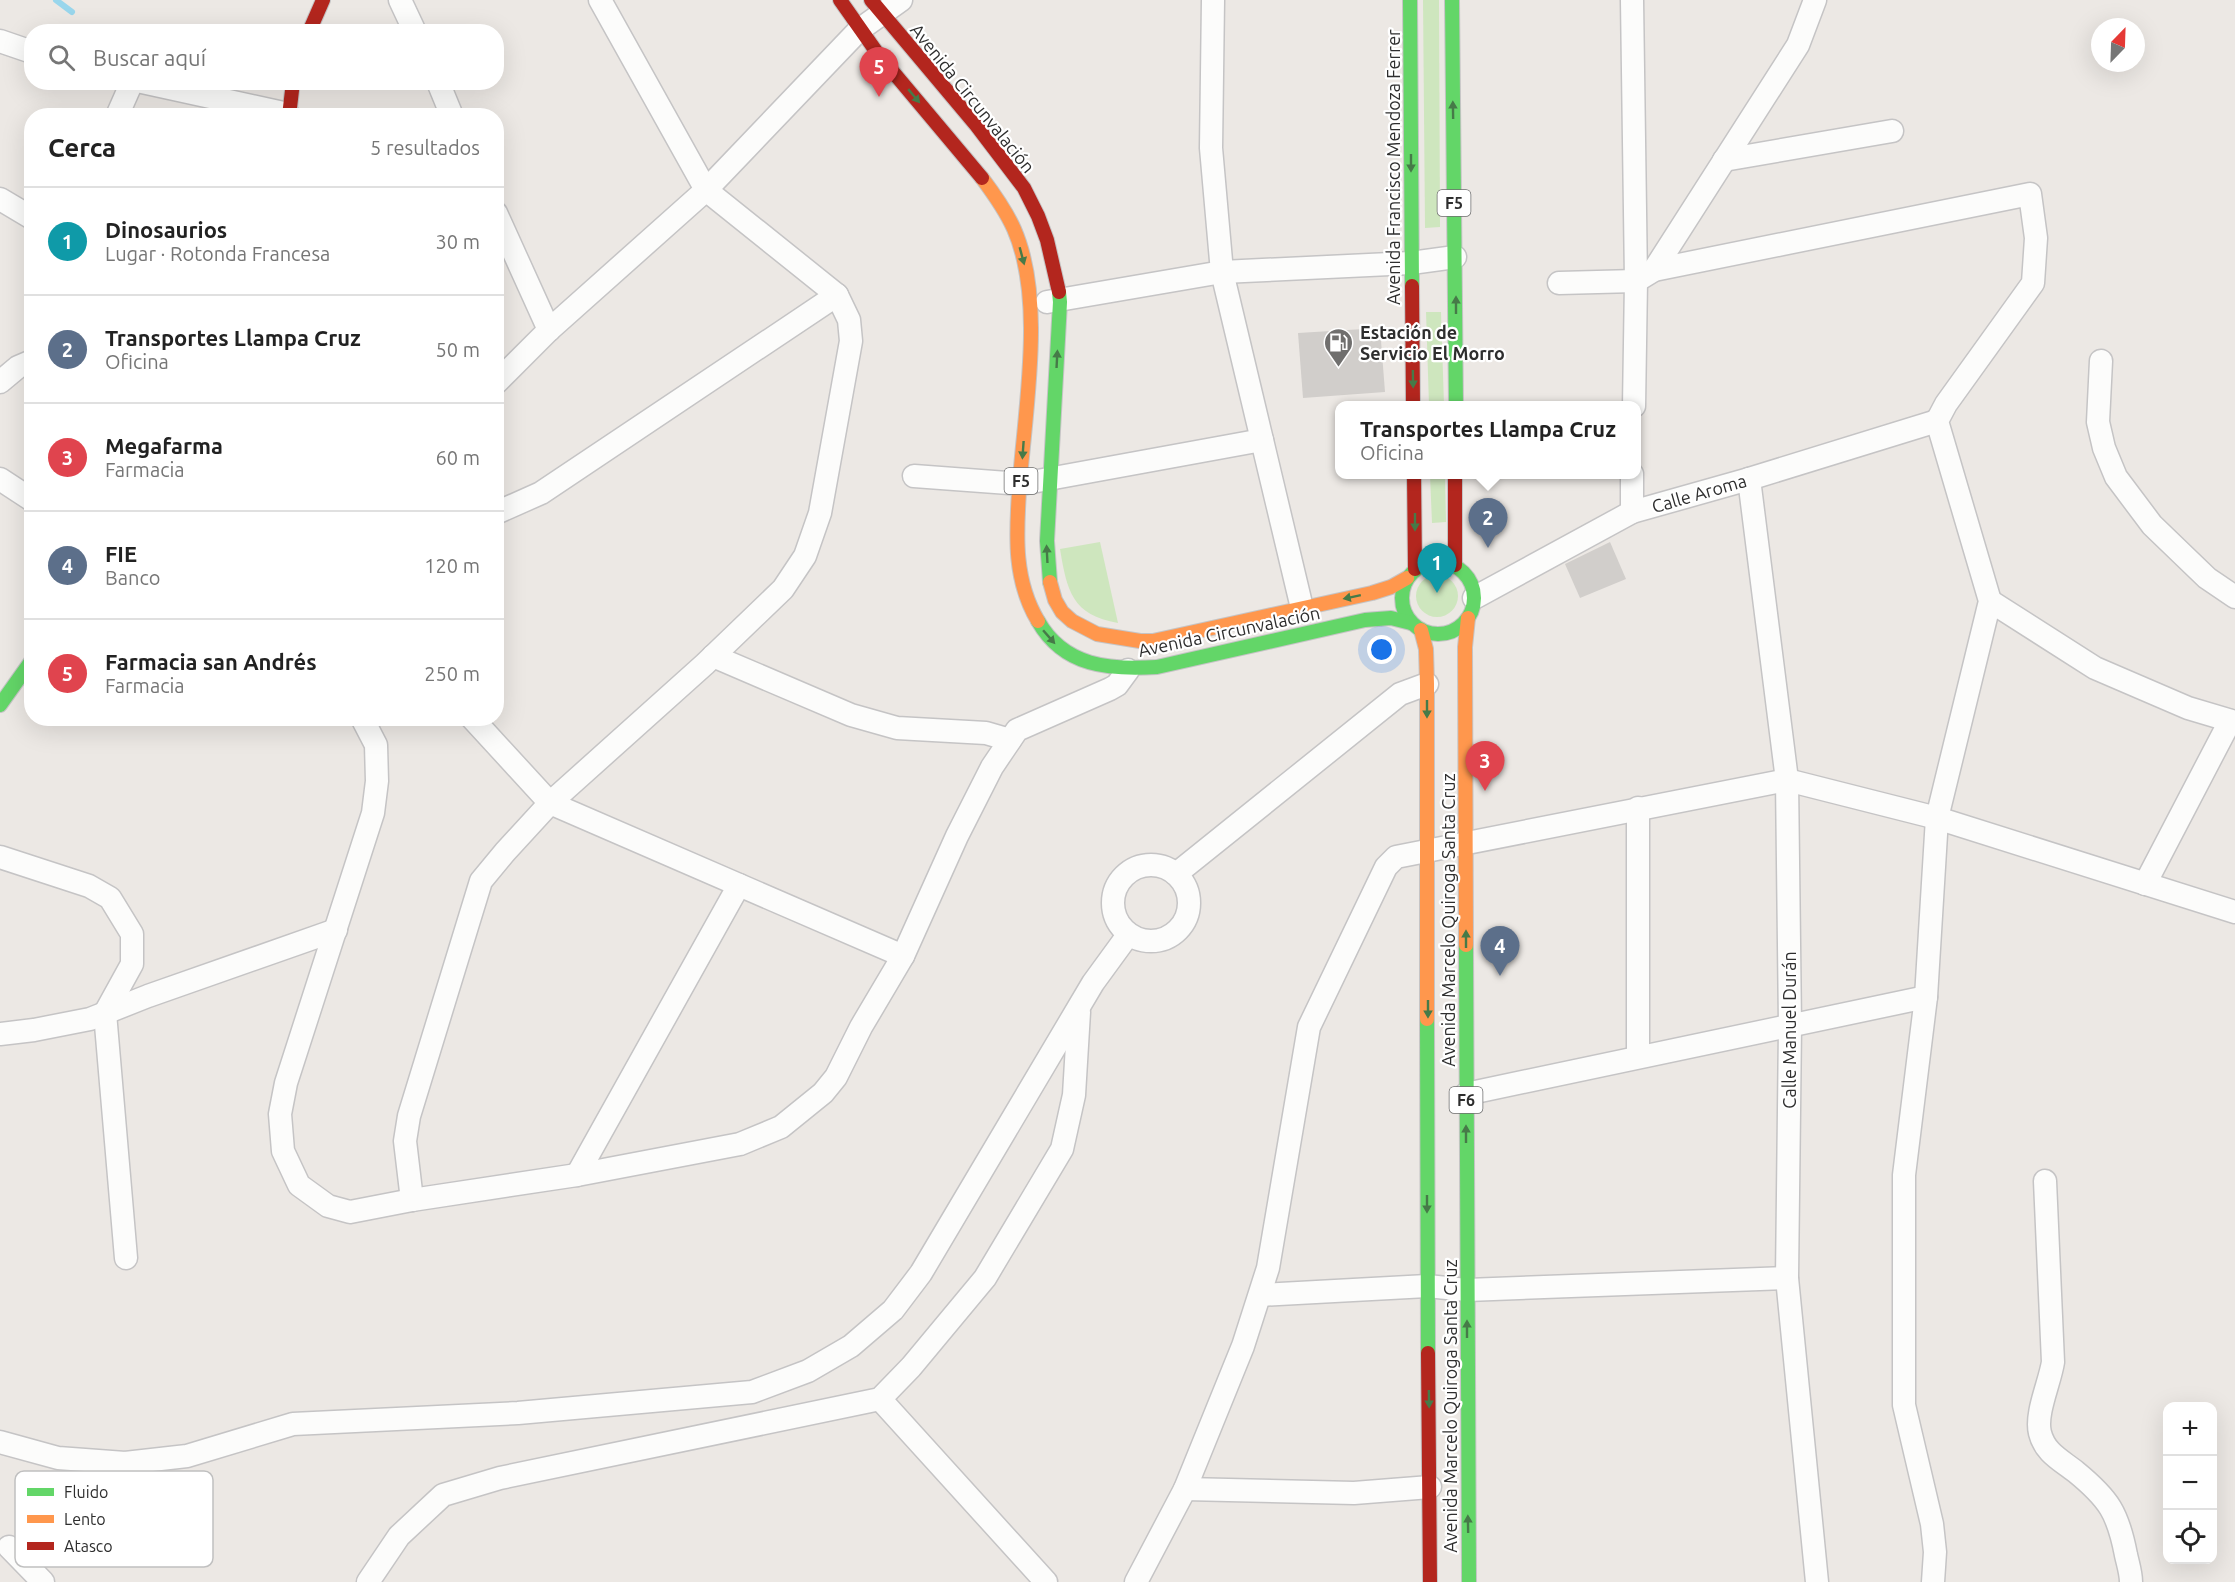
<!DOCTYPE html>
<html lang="es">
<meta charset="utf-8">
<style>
:root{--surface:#fff;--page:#f2f2f2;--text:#222;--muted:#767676;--line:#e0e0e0;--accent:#2563eb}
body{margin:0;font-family:Ubuntu,sans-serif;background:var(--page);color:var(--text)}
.controls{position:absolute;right:18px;bottom:18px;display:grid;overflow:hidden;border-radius:12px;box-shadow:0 6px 24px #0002}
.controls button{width:54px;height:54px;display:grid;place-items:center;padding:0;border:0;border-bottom:2px solid var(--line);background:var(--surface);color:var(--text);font:30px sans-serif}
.compass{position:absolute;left:2091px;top:18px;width:54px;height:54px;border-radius:50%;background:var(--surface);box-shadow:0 6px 24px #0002;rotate:23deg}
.you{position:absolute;left:1382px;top:650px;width:21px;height:21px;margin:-15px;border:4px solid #fff;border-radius:50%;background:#1a73e8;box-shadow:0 0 0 9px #1a73e833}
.badge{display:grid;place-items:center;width:39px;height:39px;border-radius:50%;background:var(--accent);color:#fff;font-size:20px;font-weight:700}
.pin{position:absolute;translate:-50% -50px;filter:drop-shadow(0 2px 3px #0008)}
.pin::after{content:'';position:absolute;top:32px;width:21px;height:18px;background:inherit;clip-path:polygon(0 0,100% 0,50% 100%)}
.popup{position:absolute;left:1335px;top:401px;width:306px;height:78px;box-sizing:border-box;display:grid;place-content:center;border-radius:12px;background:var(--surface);filter:drop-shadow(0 2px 4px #0005);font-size:20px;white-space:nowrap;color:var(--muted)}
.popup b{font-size:22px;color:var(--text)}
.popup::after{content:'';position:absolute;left:50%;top:100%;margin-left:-12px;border:12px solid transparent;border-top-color:var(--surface)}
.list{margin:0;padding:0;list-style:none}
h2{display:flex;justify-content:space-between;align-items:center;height:78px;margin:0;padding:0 24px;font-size:26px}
h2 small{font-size:20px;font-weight:400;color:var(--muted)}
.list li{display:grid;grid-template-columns:39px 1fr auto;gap:18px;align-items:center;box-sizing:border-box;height:108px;padding:0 24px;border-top:2px solid var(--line)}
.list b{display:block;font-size:22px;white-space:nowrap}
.list p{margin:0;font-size:20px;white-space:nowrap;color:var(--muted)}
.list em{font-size:20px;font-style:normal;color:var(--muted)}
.icon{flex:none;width:33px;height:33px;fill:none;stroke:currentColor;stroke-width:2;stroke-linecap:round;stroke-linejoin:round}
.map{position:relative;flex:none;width:2235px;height:1582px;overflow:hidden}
.search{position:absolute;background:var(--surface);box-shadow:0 6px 24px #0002;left:24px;top:24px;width:480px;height:66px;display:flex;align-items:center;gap:15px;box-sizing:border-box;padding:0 21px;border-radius:24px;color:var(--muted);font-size:22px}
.panel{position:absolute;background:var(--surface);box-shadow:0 6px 24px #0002;left:24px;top:108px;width:480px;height:618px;border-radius:24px}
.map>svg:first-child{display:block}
.grass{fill:#cee6be}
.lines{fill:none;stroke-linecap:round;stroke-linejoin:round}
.stream{stroke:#99d6ec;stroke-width:6}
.building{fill:#d1cecb}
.street-casing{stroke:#c5c4c5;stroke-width:25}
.fast-casing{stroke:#c5c4c5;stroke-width:16}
.slow-casing{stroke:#c5c4c5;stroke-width:16}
.jam-casing{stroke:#c5c4c5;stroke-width:16}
.street{stroke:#fcfcfb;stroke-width:22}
.fast{stroke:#63d668;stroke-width:14}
.slow{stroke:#ff974d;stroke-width:14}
.jam{stroke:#b3261e;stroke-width:14}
.oneway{fill:#467a48}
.labels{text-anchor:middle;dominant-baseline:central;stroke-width:4.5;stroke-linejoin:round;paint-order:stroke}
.shield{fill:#fff;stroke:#6d6d6d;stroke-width:1.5}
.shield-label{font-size:16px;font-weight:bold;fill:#2e2e2e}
.street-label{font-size:18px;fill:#2e2e2e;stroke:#fff}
.poi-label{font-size:18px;font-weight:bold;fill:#2e2e2e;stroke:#fff;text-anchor:start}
.key{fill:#fff;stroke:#c0c0c0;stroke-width:1.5}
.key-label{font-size:16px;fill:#2e2e2e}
</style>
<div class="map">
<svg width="2235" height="1582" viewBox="0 0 2235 1582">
<rect width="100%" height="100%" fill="#ece8e4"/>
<g class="grass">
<polygon points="1423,0 1439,0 1440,227 1425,228"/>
<polygon points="1426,312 1441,312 1444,405 1429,405"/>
<polygon points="1430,475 1445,475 1446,522 1432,523"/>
<path d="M1100,542l18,81c-46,-8 -51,-32 -58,-74z"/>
<circle cx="1437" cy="596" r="21"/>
</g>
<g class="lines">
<polyline class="stream" points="56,0 72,12"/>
</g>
<g class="building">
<polygon points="1380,328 1385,392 1303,398 1298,333"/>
<polygon points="1610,542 1626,579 1580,598 1565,564"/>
</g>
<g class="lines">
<defs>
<g id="street">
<polyline points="400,0 415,32"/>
<polyline points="1213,0 1211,148 1222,272 1302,608"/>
<polyline points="1632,0 1636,281 1634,406"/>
<polyline points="0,41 32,52"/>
<polyline points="142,82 288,114"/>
<polyline points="438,82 452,116"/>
<polyline points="117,116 132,82"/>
<polyline points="1724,160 1892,131"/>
<polyline points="0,199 32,218"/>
<polyline points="496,213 549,330"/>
<polyline points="1654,270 1798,45 1815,0"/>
<polyline points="1559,283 1636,281 1654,270 2030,194 2036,238 2033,283 1946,404 1937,421 1990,601 1937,818 1926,997 1904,1175 1904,1405 1932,1524 1935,1552 1933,1582"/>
<polyline points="1047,302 1222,272 1411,263 1455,257"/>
<polyline points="2101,361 2098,422 2104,448 2116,477 2152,525 2207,578 2235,597"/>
<polyline points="0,382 18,367 32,361"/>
<polyline points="496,383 549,330 706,190 859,30 901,0"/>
<polyline points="914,476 1021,484 1262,440"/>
<polyline points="0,479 32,500"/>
<polyline points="1749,479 1787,780 1790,1026 1787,1278 1817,1582"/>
<polyline points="1632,512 1632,474"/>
<polyline points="496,513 541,493 837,295"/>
<polyline points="1474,598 1632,512 1749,479 1937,421"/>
<polyline points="1990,601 2095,668 2188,708 2235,722"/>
<polyline points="713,656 851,715 897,728 986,733 1010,740"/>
<polyline points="362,718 376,745 377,781 373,813 286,1083 280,1114 283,1151 299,1185 328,1206 350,1212 412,1200 577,1175 740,1144 781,1127 823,1093 836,1077 861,1027 903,956 957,836 992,767 1017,730 1110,689 1117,685 1128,670"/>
<polyline points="472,718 550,803 903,956"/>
<polyline points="0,857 89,886 110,898 132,934 132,964 105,1013 126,1258"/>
<circle cx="1151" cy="903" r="38"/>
<polyline points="1176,874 1400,694 1427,684"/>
<polyline points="2145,884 2230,721"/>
<polyline points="0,1034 34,1030 90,1019 148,996 336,930"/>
<polyline points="1638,1056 1638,808"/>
<polyline points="1466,1094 1926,997"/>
<polyline points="577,1175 739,885"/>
<path d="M2045,1181l8,181c-3,20 -18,52 -13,71 5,20 21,27 36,39 33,27 42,41 50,83 2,9 5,18 5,27"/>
<polyline points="412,1200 405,1141 409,1116 481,881 505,852 550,803 705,664 783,589 805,556 820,513 851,341 849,320 837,295 706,190 600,0"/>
<polyline points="1260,1295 1427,1286 1467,1290 1787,1278"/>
<polyline points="880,1399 1046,1582"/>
<polyline points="0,1442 58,1458 125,1463 187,1456 293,1424 518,1413 752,1392 808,1371 851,1346 893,1310 921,1273 1093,983 1128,935"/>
<polyline points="1185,1489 1354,1493 1430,1487"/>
<polyline points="9,1547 43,1582"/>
<polyline points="368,1582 399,1536 443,1495 500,1478 880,1399 911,1367 985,1278 1062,1149 1074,1095 1079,1012"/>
<polyline points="1136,1582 1185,1489 1243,1346 1268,1268 1309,1027 1386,867 1396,857 1787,780 1937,818 2235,912"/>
</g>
<g id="fast">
<polyline points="1410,0 1412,286"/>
<polyline points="1452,0 1456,406"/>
<circle cx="1438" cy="598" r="36"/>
<polyline points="1050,582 1047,541 1060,302 1059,292"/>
<path d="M1038,621c26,46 72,49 119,46l208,-47 26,-2 20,5"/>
<polyline points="0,705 32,660"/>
<polyline points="1466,945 1469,1582"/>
<polyline points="1427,1019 1428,1353"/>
</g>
<g id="slow">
<path d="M982,178c12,16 24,33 32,51 32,73 10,184 5,263 -3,45 -5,89 19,129"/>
<polyline points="1050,582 1055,600 1062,612 1072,621 1097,634 1140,641 1153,641 1372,593 1391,587 1407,578"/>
<polyline points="1421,630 1426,649 1427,684 1427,1019"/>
<polyline points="1466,945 1465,647 1468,618"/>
</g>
<g id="jam">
<polyline points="840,0 878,54 982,178"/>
<polyline points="871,0 976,125 1024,188 1038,216 1047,240 1059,292"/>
<polyline points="309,32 323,0"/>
<polyline points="289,116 293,82"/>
<polyline points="1412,286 1413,406"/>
<polyline points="1414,474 1415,569"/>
<polyline points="1455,474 1455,565"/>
<polyline points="1428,1353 1430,1582"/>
</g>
</defs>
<use href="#street" class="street-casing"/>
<use href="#fast" class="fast-casing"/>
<use href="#slow" class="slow-casing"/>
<use href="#jam" class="jam-casing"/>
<use href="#street" class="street"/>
<use href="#fast" class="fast"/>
<use href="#slow" class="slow"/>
<use href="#jam" class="jam"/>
</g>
<defs><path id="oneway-solid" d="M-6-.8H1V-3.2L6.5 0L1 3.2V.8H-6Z" transform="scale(1.5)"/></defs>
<g class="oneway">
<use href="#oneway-solid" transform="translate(914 96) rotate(50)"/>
<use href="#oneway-solid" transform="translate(1453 110) rotate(-91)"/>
<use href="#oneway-solid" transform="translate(1411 163) rotate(90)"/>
<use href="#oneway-solid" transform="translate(1022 256) rotate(75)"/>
<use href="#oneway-solid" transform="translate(1456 305) rotate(-90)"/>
<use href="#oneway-solid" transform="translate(1057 359) rotate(-87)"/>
<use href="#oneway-solid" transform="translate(1413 379) rotate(89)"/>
<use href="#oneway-solid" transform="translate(1023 450) rotate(94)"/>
<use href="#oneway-solid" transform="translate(1415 522) rotate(90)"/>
<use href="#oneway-solid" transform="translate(1047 554) rotate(-93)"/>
<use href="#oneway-solid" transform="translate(1352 597) rotate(168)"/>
<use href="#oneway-solid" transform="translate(1049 637) rotate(49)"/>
<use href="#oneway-solid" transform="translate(1427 709) rotate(90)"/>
<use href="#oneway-solid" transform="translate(1466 939) rotate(-90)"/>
<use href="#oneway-solid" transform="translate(1428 1009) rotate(90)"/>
<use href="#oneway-solid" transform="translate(1466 1134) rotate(-90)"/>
<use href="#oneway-solid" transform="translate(1427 1204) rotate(90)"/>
<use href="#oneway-solid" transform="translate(1467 1329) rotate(-90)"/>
<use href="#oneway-solid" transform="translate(1429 1399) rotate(89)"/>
<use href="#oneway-solid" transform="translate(1468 1524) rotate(-91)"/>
</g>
<defs>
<symbol id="fuel-pin" viewBox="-11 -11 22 30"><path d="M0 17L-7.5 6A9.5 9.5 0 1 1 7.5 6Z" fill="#706f6e" stroke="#fff"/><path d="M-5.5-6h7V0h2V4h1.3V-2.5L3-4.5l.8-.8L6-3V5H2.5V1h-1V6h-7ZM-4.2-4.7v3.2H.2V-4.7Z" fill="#fff"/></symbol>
</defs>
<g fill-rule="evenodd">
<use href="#fuel-pin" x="1322" y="326" width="33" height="45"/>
</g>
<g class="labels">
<g class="shield">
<rect x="1437.5" y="190" width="33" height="26" rx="4.5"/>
<rect x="1004.5" y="468" width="33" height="26" rx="4.5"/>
<rect x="1449.5" y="1087" width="33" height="26" rx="4.5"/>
</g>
<g class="shield-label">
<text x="1454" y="203">F5</text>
<text x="1021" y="481">F5</text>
<text x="1466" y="1100">F6</text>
</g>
<g class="street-label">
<text transform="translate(973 98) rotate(51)">Avenida Circunvalación</text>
<text transform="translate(1393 167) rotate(-90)">Avenida Francisco Mendoza Ferrer</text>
<text transform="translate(1699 493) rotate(-16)">Calle Aroma</text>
<text transform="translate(1229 631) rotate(-12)">Avenida Circunvalación</text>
<text transform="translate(1448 920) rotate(-90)">Avenida Marcelo Quiroga Santa Cruz</text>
<text transform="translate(1789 1030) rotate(-90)">Calle Manuel Durán</text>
<text transform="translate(1450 1406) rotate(-90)">Avenida Marcelo Quiroga Santa Cruz</text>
</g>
<g class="poi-label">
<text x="1360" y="332">Estación de<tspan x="1360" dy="21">Servicio El Morro</tspan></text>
</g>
</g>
<rect x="15" y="1471" width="198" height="96" rx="9" class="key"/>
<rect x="27" y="1488" width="27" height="8" fill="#63d668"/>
<rect x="27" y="1515" width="27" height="8" fill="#ff974d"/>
<rect x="27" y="1542" width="27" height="8" fill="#b3261e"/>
<g class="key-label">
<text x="64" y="1498">Fluido</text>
<text x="64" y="1525">Lento</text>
<text x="64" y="1552">Atasco</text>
</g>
</svg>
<div class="controls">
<button>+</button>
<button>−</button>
<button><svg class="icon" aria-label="locate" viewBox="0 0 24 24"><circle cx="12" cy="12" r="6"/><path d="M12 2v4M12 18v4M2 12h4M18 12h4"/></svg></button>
</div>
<svg class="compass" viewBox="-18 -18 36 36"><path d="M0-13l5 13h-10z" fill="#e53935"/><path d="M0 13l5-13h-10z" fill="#767676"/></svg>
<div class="you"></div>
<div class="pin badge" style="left:1437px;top:593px;background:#0f9aa8">1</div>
<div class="pin badge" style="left:1488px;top:548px;background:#5c6f8a">2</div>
<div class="popup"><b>Transportes Llampa Cruz</b>Oficina</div>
<div class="pin badge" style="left:1485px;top:791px;background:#e0444e">3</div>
<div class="pin badge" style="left:1500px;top:976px;background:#5c6f8a">4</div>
<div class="pin badge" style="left:879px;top:97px;background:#e0444e">5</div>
<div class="search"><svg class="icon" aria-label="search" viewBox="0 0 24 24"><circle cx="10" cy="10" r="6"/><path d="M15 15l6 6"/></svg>Buscar aquí</div>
<section class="panel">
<h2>Cerca<small>5 resultados</small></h2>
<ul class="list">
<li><span class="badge" style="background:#0f9aa8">1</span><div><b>Dinosaurios</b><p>Lugar · Rotonda Francesa</p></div><em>30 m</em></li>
<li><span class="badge" style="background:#5c6f8a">2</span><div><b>Transportes Llampa Cruz</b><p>Oficina</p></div><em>50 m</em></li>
<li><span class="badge" style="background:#e0444e">3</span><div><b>Megafarma</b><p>Farmacia</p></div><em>60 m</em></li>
<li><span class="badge" style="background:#5c6f8a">4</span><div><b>FIE</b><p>Banco</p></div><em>120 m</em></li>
<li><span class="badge" style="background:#e0444e">5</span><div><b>Farmacia san Andrés</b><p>Farmacia</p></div><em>250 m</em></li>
</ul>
</section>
</div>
